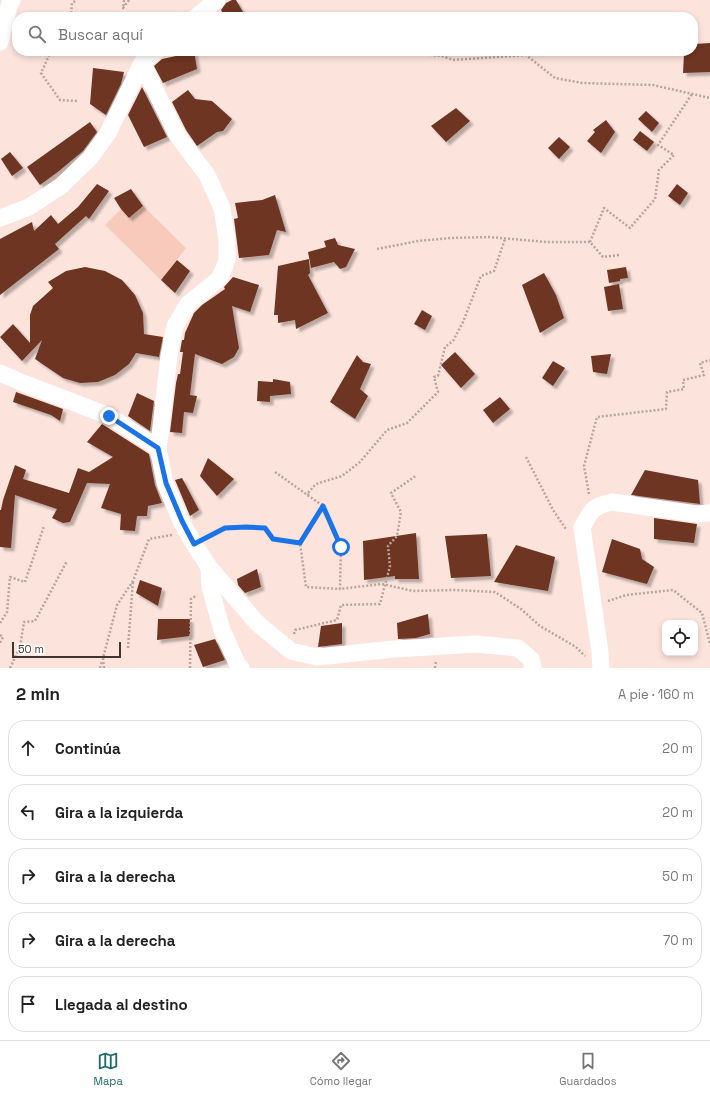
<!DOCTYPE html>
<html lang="es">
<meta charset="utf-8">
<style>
:root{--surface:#fff;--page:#f6f6f6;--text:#222;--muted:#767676;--line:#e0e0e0;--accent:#1f6b6b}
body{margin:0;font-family:"Space Grotesk",sans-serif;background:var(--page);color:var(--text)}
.controls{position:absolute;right:12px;bottom:12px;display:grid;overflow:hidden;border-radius:8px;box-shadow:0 2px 6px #0003}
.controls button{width:36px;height:36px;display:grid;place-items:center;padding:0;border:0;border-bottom:1px solid var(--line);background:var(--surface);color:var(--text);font:20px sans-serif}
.scale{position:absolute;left:12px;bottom:10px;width:109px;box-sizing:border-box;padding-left:4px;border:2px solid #403531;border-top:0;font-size:11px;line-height:14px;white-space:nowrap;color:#403531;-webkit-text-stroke:3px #fff;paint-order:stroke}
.stop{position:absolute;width:12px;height:12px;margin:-9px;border:3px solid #1a73e8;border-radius:50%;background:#fff}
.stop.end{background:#1a73e8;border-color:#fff;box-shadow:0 1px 4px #0008}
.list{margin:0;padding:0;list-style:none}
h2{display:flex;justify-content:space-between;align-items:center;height:52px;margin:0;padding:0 16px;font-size:17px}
h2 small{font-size:13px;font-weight:400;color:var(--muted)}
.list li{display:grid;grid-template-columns:26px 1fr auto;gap:12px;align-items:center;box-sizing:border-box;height:56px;margin:0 8px 8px;padding:0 8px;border:1px solid var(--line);border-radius:16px}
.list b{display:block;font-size:15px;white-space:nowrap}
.list em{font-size:13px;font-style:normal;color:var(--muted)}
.icon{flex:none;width:22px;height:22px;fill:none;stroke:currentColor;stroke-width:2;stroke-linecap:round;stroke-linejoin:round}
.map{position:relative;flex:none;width:710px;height:668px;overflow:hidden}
.search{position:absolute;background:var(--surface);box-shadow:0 2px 6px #0003;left:12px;right:12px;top:12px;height:44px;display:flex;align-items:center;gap:10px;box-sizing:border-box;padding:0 14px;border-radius:16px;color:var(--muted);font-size:15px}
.sheet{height:372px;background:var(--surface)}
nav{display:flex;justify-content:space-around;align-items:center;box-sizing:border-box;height:56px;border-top:1px solid var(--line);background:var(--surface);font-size:11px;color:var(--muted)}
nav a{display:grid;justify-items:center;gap:2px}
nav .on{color:var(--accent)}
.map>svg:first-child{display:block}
.green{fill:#f8cabb}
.building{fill:#6e3421;filter:url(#shadow)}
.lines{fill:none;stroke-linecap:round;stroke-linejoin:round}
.path{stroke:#b8a59f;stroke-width:2.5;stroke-dasharray:2 2;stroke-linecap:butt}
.minor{stroke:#fff;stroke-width:17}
.route{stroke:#1a73e8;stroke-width:5}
</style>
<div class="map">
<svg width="710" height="668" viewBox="0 0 710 668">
<defs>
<filter id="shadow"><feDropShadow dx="3.5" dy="3.5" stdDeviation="1" flood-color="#0004"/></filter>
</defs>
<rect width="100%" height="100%" fill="#fce4dd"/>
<polygon class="green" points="143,206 186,248 161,280 105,225 121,209 129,218"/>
<g class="building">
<polygon points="232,0 236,0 246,17 225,17 221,10 226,3"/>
<polygon points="710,43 710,72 683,73 684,54 693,52 694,44"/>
<polygon points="173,51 194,51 197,69 163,83 154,66 162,59 176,56"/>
<polygon points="93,68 124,72 121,84 106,115 90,104"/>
<polygon points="142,87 167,137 144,147 128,115"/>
<polygon points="188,90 195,99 212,101 232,119 223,131 217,132 197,146 186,130 172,102"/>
<polygon points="456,108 470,121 446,142 431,126"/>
<polygon points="646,111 659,123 652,132 638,119"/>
<polygon points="606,120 615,132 601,153 587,141 595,132 593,130"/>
<polygon points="90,122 97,132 83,151 59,171 40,185 27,167"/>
<polygon points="640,131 654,142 647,151 633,140"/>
<polygon points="559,137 570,147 559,159 548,148"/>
<polygon points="10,152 23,168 12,176 1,159"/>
<polygon points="97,184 109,191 89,219 86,216 55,244 59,249 0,295 0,239 32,222 34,231 51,215 58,224 78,207"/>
<polygon points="677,184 688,193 680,205 668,196"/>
<polygon points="131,189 143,206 129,218 121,209 114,198"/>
<polygon points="275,195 286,232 277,230 269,255 239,258 234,219 238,218 235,203 262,200"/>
<polygon points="335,238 338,245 355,249 346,267 340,269 334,262 311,268 308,252 326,247 324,241"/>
<polygon points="309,259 310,273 308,275 328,313 296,329 295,320 278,323 278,315 274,315 278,266"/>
<polygon points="177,260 190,271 175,293 161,280"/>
<polygon points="85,267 105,271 122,280 135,295 143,313 144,334 163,337 159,357 136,353 129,364 115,375 98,382 80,383 63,378 35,359 42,340 22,361 0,337 13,324 30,343 30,315 33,306 53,288 48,282 66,271"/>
<polygon points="626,267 628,278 620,279 620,281 609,283 607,270"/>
<polygon points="544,273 556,295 564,318 540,333 522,285"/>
<polygon points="233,277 259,285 250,312 232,306 239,348 234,357 222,364 195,354 190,395 197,396 193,413 184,412 182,433 170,432 176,383 178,374 180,374 183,352 180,352 182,340 184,340 185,333 194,313 202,305 225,289 224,287"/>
<polygon points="619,284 623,309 608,311 604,287"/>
<polygon points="422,310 432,316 425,330 414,324"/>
<polygon points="455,352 475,374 461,388 441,365"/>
<polygon points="611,354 607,374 593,372 591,356"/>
<polygon points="357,355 363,362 371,364 360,389 368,396 355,419 330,402"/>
<polygon points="553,361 565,368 553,386 542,378"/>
<polygon points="273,379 290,382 291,394 270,396 270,402 257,401 258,381 273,382"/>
<polygon points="16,392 63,409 60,421 51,415 13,402"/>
<polygon points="137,393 154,401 150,431 128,416"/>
<polygon points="500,397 510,409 493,423 483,410"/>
<polygon points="102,424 149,454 155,485 162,503 148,506 147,516 137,516 135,531 120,530 121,514 101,508 110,484 87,483 70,522 63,523 52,518 57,509 15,495 11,548 0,547 0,510 1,510 3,500 15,465 26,470 23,479 69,493 78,468 89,472 113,457 87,442"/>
<polygon points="208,458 234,479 217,496 200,476"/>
<polygon points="645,470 698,480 700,504 631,495"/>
<polygon points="182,478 199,510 190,516 175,480"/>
<polygon points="654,518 697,524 694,543 654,539"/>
<polygon points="416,533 419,579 395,579 395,576 364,580 363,541"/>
<polygon points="487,534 491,576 451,578 445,536"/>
<polygon points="612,539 640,549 642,559 654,567 647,584 602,572"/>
<polygon points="516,545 555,557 548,591 494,582"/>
<polygon points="257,569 261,587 245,593 238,585 237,579"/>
<polygon points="140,580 162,588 158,606 136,593"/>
<polygon points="428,614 430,634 416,638 398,639 397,623"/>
<polygon points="158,619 190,619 190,636 157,640"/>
<polygon points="342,623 342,644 318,647 321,626"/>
<polygon points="215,639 225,660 203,667 194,645"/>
</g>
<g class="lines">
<g class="path">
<polyline points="124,0 123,8 129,0"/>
<polyline points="70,17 71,15 72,3 77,0"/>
<polyline points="51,51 41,73 60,100 77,101"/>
<polyline points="390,51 442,56 453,60 526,55 555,78 582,83 653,85 710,98"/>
<polyline points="590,242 604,208 630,228 655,199 659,170 674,155 658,145 692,94"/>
<polyline points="377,249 418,241 451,238 489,237 546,242 590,242 603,257 619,255"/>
<polyline points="526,457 553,510 566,529"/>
<polyline points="275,472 323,506 341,547 340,589 382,584 413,591 454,590 495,592 521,609 540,626 576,647 585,656"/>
<polyline points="589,494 584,466 597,417 666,409 667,392 684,389 683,380 704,375 700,363 710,360"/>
<polyline points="309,495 307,494 316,484 342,476 360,462 387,430 407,423 438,392 434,377 438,376 445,347 453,341 463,322 481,276 494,271 505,239"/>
<polyline points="206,537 225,527 246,527 265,528 273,539 300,543 306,587 340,589"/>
<polyline points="300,543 323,506"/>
<polyline points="608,601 626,595 673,590 702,613 710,644"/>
<polyline points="0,623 7,612 10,577 25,582 44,526"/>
<polyline points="294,634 295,630 337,620 341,605 380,604 390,566 388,546 397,536 401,512 391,493 417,475"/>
<polyline points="0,635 3,637 0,643"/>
<polyline points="128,648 133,581"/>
<polyline points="10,668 20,647 24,622 35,621 67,561"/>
<polyline points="100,668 102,661"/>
<polyline points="104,668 103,658 117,605 133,581 149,539 172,535"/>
<polyline points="190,668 191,599 197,595"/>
<polyline points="435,668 436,661"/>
</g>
<g class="minor">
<polyline points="196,17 217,0"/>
<polyline points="0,42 9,6 12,0"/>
<polyline points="142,63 177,135 207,175 222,208 227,240 227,260 220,278 188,304 175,326 169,355 160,435 158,448 165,483 181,521 194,544 209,567 257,623 291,651 317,657 394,649 476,644 518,648 531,659 533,668"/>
<polyline points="0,218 29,207 61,186 90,158 108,133 142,63 156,51"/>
<polyline points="0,373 23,383 109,416 158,448"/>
<polyline points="209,567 210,587 222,630 238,665 241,668"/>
<path d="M601,668l-1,-16 -18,-125c10,-17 9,-20 30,-25l85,12 13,-1"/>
</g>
</g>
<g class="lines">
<polyline class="route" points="109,416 158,448 166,483 182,521 194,544 225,528 246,527 265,528 273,539 300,543 323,506 341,547"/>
</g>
</svg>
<div class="controls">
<button><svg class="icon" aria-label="locate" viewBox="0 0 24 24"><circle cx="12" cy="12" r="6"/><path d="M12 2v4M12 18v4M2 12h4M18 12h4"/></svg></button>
</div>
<div class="scale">50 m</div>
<div class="stop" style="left:341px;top:547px"></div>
<div class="stop end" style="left:109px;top:416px"></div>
<div class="search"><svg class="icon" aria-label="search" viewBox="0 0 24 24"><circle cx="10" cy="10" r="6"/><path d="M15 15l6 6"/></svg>Buscar aquí</div>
</div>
<section class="sheet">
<h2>2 min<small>A pie · 160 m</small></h2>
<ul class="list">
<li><svg class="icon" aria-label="ahead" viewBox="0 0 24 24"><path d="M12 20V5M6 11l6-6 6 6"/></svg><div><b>Continúa</b></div><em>20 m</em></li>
<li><svg class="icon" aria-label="left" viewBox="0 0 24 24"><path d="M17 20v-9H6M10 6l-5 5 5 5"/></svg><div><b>Gira a la izquierda</b></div><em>20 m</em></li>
<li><svg class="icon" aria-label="right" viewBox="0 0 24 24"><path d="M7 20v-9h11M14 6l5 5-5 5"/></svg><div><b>Gira a la derecha</b></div><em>50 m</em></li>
<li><svg class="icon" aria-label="right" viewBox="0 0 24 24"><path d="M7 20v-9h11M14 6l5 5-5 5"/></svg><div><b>Gira a la derecha</b></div><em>70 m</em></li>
<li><svg class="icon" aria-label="arrive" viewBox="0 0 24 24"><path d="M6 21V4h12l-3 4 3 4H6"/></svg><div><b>Llegada al destino</b></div></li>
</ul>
</section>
<nav>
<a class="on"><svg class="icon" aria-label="map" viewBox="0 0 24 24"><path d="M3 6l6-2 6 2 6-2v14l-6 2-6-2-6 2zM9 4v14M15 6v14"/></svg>Mapa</a>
<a><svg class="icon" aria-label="directions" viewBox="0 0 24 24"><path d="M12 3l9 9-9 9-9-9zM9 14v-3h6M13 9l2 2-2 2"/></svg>Cómo llegar</a>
<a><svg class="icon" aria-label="saved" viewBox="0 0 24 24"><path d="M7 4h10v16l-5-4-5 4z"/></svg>Guardados</a>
</nav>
